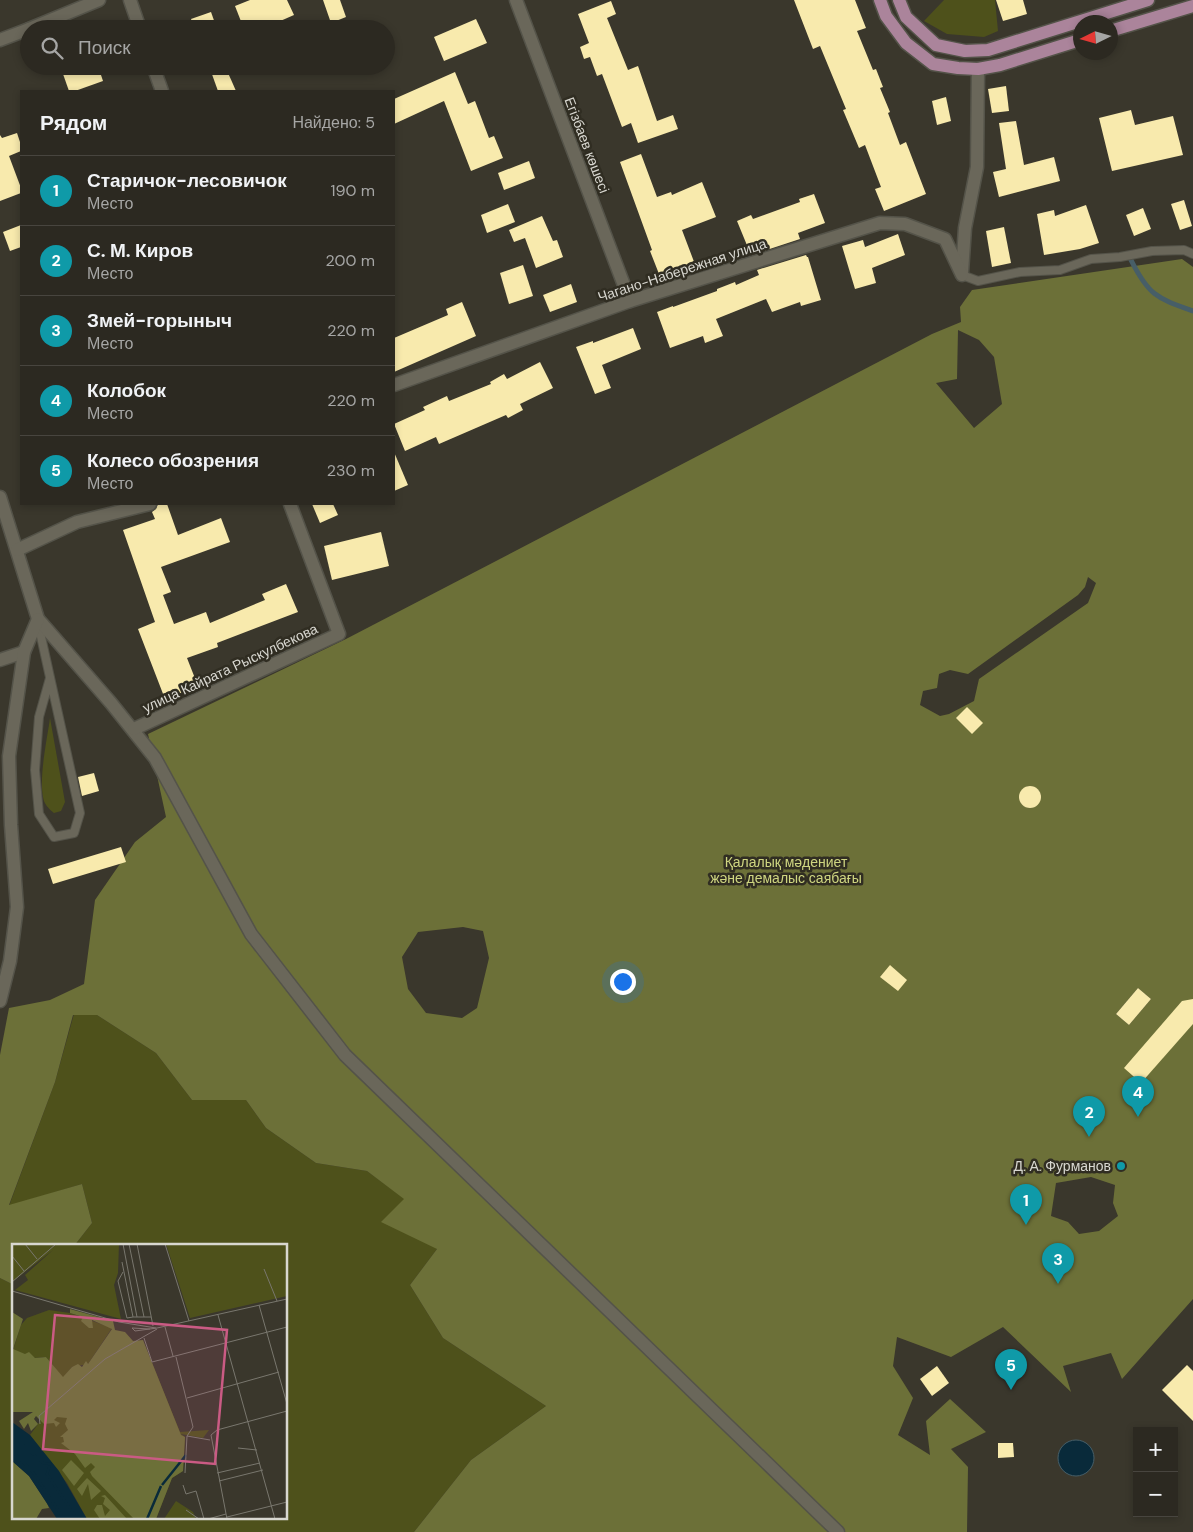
<!DOCTYPE html>
<html lang="ru">
<meta charset="utf-8">
<style>
:root{--surface:#2c2921;--page:#34312a;--text:#f1f3f6;--muted:#a6a6a5;--line:#48453f;--accent:#db2777}
body{margin:0;font-family:"DM Sans",sans-serif;background:var(--page);color:var(--text)}
.controls{position:absolute;right:15px;bottom:15px;display:grid;overflow:hidden;border-radius:0px;box-shadow:0 2px 8px #0003}
.controls button{width:45px;height:45px;display:grid;place-items:center;padding:0;border:0;border-bottom:1px solid var(--line);background:var(--surface);color:var(--text);font:25px sans-serif}
.compass{position:absolute;left:1073px;top:15px;width:45px;height:45px;border-radius:50%;background:var(--surface);box-shadow:0 2px 8px #0003;rotate:265deg}
.you{position:absolute;left:622px;top:981px;width:18px;height:18px;margin:-12px;border:4px solid #fff;border-radius:50%;background:#1a73e8;box-shadow:0 0 0 8px #1a73e833}
.badge{display:grid;place-items:center;width:32px;height:32px;border-radius:50%;background:var(--accent);color:#fff;font-size:16px;font-weight:700}
.pin{position:absolute;translate:-50% -41px;filter:drop-shadow(0 1px 2px #0008)}
.pin::after{content:'';position:absolute;top:26px;width:18px;height:15px;background:inherit;clip-path:polygon(0 0,100% 0,50% 100%)}
.list{margin:0;padding:0;list-style:none}
h2{display:flex;justify-content:space-between;align-items:center;height:65px;margin:0;padding:0 20px;font-size:21px}
h2 small{font-size:16px;font-weight:400;color:var(--muted)}
.list li{display:grid;grid-template-columns:32px 1fr auto;gap:15px;align-items:center;box-sizing:border-box;height:70px;padding:0 20px;border-top:1px solid var(--line)}
.list b{display:block;font-size:19px;white-space:nowrap}
.list p{margin:0;font-size:16px;white-space:nowrap;color:var(--muted)}
.list em{font-size:16px;font-style:normal;color:var(--muted)}
.icon{flex:none;width:28px;height:28px;fill:none;stroke:currentColor;stroke-width:2;stroke-linecap:round;stroke-linejoin:round}
.map{position:relative;flex:none;width:1193px;height:1532px;overflow:hidden}
.search{position:absolute;background:var(--surface);box-shadow:0 2px 8px #0003;left:20px;top:20px;width:375px;height:55px;display:flex;align-items:center;gap:12px;box-sizing:border-box;padding:0 18px;border-radius:28px;color:var(--muted);font-size:19px}
.panel{position:absolute;background:var(--surface);box-shadow:0 2px 8px #0003;left:20px;top:90px;width:375px;height:415px;border-radius:0px}
.map>svg:first-child{display:block}
.green{fill:#4e511b}
.forest{fill:#6c7038;fill-rule:evenodd}
.water{fill:#092a3a;stroke:#475e67}
.lines{fill:none;stroke-linecap:round;stroke-linejoin:round}
.stream{stroke:#475e67;stroke-width:5}
.building{fill:#f8eaad}
.lane-casing{stroke:#545349;stroke-width:10}
.street-casing{stroke:#545349;stroke-width:15}
.primary-casing{stroke:#545349;stroke-width:15}
.lane{stroke:#6a675a;stroke-width:8}
.street{stroke:#6a675a;stroke-width:12}
.primary{stroke:#ab849b;stroke-width:12}
.culture-dot{fill:#0f9aa8;stroke:#302d22;stroke-width:2}
.labels{text-anchor:middle;dominant-baseline:central;stroke-width:5;stroke-linejoin:round;paint-order:stroke}
.street-label{font-size:14px;fill:#d8d7d0;stroke:#302d22}
.park-label{font-size:14px;fill:#cfd681;stroke:#302d22}
.poi-label{font-size:14px;fill:#d8d7d0;stroke:#302d22;text-anchor:end}
.inset-river{fill:none;stroke:#092a3a;stroke-width:2.5}
.inset-road{fill:none;stroke:#79776e;stroke-width:1}
.view{fill:#ca5b84;fill-opacity:0.15;stroke:#ca5b84;stroke-width:2.5}
.inset-edge{fill:none;stroke:#d8d7d0;stroke-width:2.5}
</style>
<div class="map">
<svg width="1193" height="1532" viewBox="0 0 1193 1532">
<rect width="100%" height="100%" fill="#3a372c"/>
<g class="green">
<polygon points="944,0 995,0 998,31 984,37 947,34 924,21"/>
<path d="M50,718l15,84 -4,9 -7,2c-6,-5 -10,-9 -11,-16 -4,-21 4,-57 7,-79z"/>
<polygon points="74,1014 97,1015 156,1053 192,1100 246,1100 266,1128 316,1163 367,1171 405,1199 437,1249 410,1285 443,1338 546,1406 471,1460 414,1532 0,1532 0,1278 14,1285 14,1518 286,1518 286,1246 74,1246 92,1223 82,1184 9,1206 55,1082"/>
</g>
<path class="forest" d="M1182,259l11,8v1032l-71,80 -11,-26 -48,13 8,26 -68,-65 -52,30 -54,-20 -4,29 20,32 -15,37 32,20 -4,-34 24,-22 36,33 -35,17 17,18 -1,65h-553l57,-72 75,-54 -103,-68 -33,-53 27,-36 -56,-27 23,-23 -37,-28 -51,-8 -50,-35 -20,-28h-54l-36,-47 -59,-38h-24l-18,67 -46,123 73,-21 10,39 -18,23h-60v39l-14,-7v-223l9,-47 41,-8 34,-16 11,-84 40,-58 31,-25 -18,-83 198,-95 586,-305 29,-12 -1,-15 12,-17zM958,330l21,10 15,17 8,47 -28,24 -38,-45 21,-4zM1088,577l8,6 -8,20 -109,76 -5,22 -25,13 -9,2 -20,-11 3,-14 14,-3 2,-14 11,-4 18,4 110,-79 7,-8zM1028,786c24,2 9,30 -5,19 -7,-6 -2,-15 5,-19zM463,927l20,4 6,27 -12,50 -15,10 -36,-5 -18,-24 -6,-32 16,-25zM1138,988l13,11 -22,26 -13,-11zM1091,1177l24,8 -2,18 5,13 -19,15 -20,3 -11,-12 -17,-6 5,-33z"/>
<circle class="water" cx="1076" cy="1458" r="18"/>
<g class="lines">
<path class="stream" d="M1131,260c18,36 26,38 62,51"/>
</g>
<g class="building">
<polygon points="250,0 287,0 294,15 262,29 244,29 235,6"/>
<polygon points="323,0 340,0 346,17 331,23"/>
<polygon points="794,0 855,0 866,28 857,31 873,70 876,69 883,87 880,88 890,112 888,113 900,145 906,142 926,194 884,211 875,189 881,187 865,145 859,148 843,110 846,109 820,46 813,49"/>
<polygon points="996,0 1023,0 1027,14 1003,21"/>
<polygon points="611,1 616,14 607,18 628,70 638,66 657,121 673,115 678,129 638,143 631,123 622,127 602,74 597,76 590,57 584,59 580,47 589,43 578,14"/>
<polygon points="211,12 217,29 195,29 191,19"/>
<polygon points="476,19 487,43 444,61 434,37"/>
<polygon points="85,66 98,66 103,81 75,91 69,91 63,74"/>
<polygon points="209,66 225,66 236,91 218,91"/>
<polygon points="455,72 468,104 475,101 489,138 494,136 503,158 471,171 444,101 394,124 394,99"/>
<polygon points="1006,86 1009,111 992,113 988,89"/>
<polygon points="946,97 951,121 937,125 932,101"/>
<polygon points="1131,110 1135,125 1173,116 1183,155 1112,171 1099,118"/>
<polygon points="1016,121 1024,165 1054,157 1060,181 999,197 993,172 1006,169 999,123"/>
<polygon points="17,133 21,145 21,151 9,156 21,188 21,193 0,201 0,135 2,138"/>
<polygon points="641,154 657,197 671,192 672,195 702,182 716,217 682,230 696,267 661,279 650,251 652,250 620,162"/>
<polygon points="529,161 535,178 504,190 498,173"/>
<polygon points="814,194 825,223 798,233 800,239 751,255 737,221 751,215 753,219 800,202 799,199"/>
<polygon points="1184,200 1192,226 1180,230 1171,204"/>
<polygon points="508,204 515,222 487,233 481,215"/>
<polygon points="1086,205 1099,243 1080,249 1044,255 1037,214 1054,210 1055,216"/>
<polygon points="1143,208 1151,229 1134,236 1126,215"/>
<polygon points="542,216 553,241 557,240 563,257 536,268 525,238 514,242 509,230"/>
<polygon points="21,225 21,247 10,251 3,232"/>
<polygon points="1004,227 1011,263 992,267 986,231"/>
<polygon points="898,234 905,255 872,268 876,283 855,289 842,246 863,240 865,247"/>
<polygon points="806,255 807,257 808,257 821,300 801,306 800,302 772,312 766,299 716,319 723,336 705,343 703,336 670,348 657,312 673,306 673,307 717,291 717,289 735,282 736,285 759,275 757,270"/>
<polygon points="523,265 533,296 509,304 500,273"/>
<polygon points="571,284 577,302 550,312 543,295"/>
<polygon points="462,302 476,336 394,372 394,338 448,315 446,309"/>
<polygon points="633,328 641,349 602,365 611,388 595,394 576,347 593,341 593,343"/>
<polygon points="540,362 553,388 520,404 523,410 508,418 506,415 439,444 436,437 405,451 394,424 425,410 423,407 447,396 449,401 491,384 490,382 504,374 507,379"/>
<polygon points="394,452 408,485 394,491"/>
<polygon points="158,504 167,504 178,535 221,518 230,542 161,567 171,592 163,595 174,624 206,612 210,623 265,600 262,594 286,584 298,612 217,643 218,647 187,658 198,686 165,699 138,629 155,622 123,530 155,519 152,512 156,509"/>
<polygon points="312,504 333,504 338,515 320,523"/>
<polygon points="381,532 389,566 332,580 324,546"/>
<polygon points="967,707 983,723 972,734 956,718"/>
<polygon points="94,773 99,791 82,796 78,777"/>
<circle cx="1030" cy="797" r="11"/>
<polygon points="121,847 126,862 53,884 48,869"/>
<polygon points="890,965 907,980 898,991 880,977"/>
<polygon points="1138,988 1151,999 1129,1025 1116,1014"/>
<polygon points="1193,999 1193,1024 1141,1083 1124,1068 1182,1001"/>
<polygon points="1187,1365 1193,1371 1193,1421 1162,1390"/>
<polygon points="937,1366 949,1383 932,1396 920,1379"/>
<polygon points="998,1443 1013,1443 1014,1457 998,1458"/>
</g>
<g class="lines">
<defs>
<g id="lane">
<polyline points="962,275 978,281 1020,272 1060,270 1091,259 1120,257 1152,251 1184,250 1193,254"/>
<polyline points="38,623 80,813 74,833 54,837 39,814 35,770 39,717 50,678"/>
</g>
<g id="street">
<polyline points="130,0 140,29"/>
<polyline points="516,0 630,301"/>
<polyline points="29,29 99,0"/>
<polyline points="0,40 29,29"/>
<polyline points="153,66 162,91"/>
<polyline points="962,272 965,228 977,167 978,69"/>
<polyline points="394,385 630,301 880,223 905,224 945,239 962,275"/>
<polyline points="0,497 38,619 111,703 155,758 251,934 345,1055 838,1532"/>
<polyline points="17,550 77,522 150,504"/>
<polyline points="0,660 24,652"/>
<polyline points="134,729 339,634 290,504"/>
<polyline points="0,1001 10,961 17,907 11,825 9,756 24,652 38,619"/>
</g>
<g id="primary">
<polyline points="880,0 886,16 906,43 933,64 958,68 978,69 1000,65 1080,40"/>
<polyline points="899,0 906,17 936,45 965,51 988,50 1148,0"/>
<polyline points="1110,31 1193,6"/>
</g>
</defs>
<use href="#lane" class="lane-casing"/>
<use href="#street" class="street-casing"/>
<use href="#primary" class="primary-casing"/>
<use href="#lane" class="lane"/>
<use href="#street" class="street"/>
<use href="#primary" class="primary"/>
</g>
<circle class="culture-dot" cx="1121" cy="1166" r="5"/>
<g class="labels">
<g class="street-label">
<text transform="translate(587 145) rotate(69)">Егізбаев көшесі</text>
<text transform="translate(682 270) rotate(-18)">Чагано-Набережная улица</text>
<text transform="translate(230 668) rotate(-25)">улица Кайрата Рыскулбекова</text>
</g>
<g class="park-label">
<text x="786" y="862">Қалалық мәдениет<tspan x="786" dy="16">және демалыс саябағы</tspan></text>
</g>
<g class="poi-label">
<text x="1111" y="1166">Д. А. Фурманов</text>
</g>
</g>
<g transform="translate(12 1244)">
<rect width="275" height="275" fill="#3a372c"/>
<path d="M0,0h107l-1,29 -4,12 7,34 -106,-29 13,-10 -3,-5 28,-25 -41,32zM154,0h121v52l-97,22zM37,66l21,3 42,15 -24,36 -16,3 -9,11 -17,-21 -11,1 -22,-8 8,-25 6,-7zM101,112l39,7 28,69 29,-2 -6,8 -22,-4 4,3 -2,34 -11,7 -16,41h-69l-20,-36 -37,-48 11,-15zM164,257l17,11 3,7h-32z" fill="#4e511b"/>
<path d="M58,65l43,12 2,9 10,2 8,9 10,-1 38,95 4,2 -2,34 -11,7 -16,41h-22l-42,-43 -2,-4 5,-5 -4,-4 -6,5 -10,-14 -14,-11 3,-1 -1,-5h-3l8,-7 -3,-6 2,-6 -10,-1 -3,3 6,3 -4,4 -2,-4 -10,1 -8,-8 -2,3 4,5 -7,7 -3,-8 -4,6 -5,-8 14,-9h-21v-100l11,7 -10,30 12,5 4,-2 6,6 11,-1 17,20 9,-10 6,-3 4,3 4,-6 2,3 24,-35 -20,-9 1,8h-4l-8,-7 2,-4 -13,-4zM59,216l13,13 -10,13 -12,-16zM0,217l17,15 18,27 2,5 -7,1 -6,10h-24zM75,234l14,13 -10,9 -3,-16 -6,12 -5,-7zM93,251l22,24h-27l-6,-9 3,-5h5l3,11 5,-6 -7,-6 2,-6 -4,-2z" fill="#6c7038"/>
<path d="M0,178l18,13 29,36 28,48h-30l-28,-43 -17,-15z" fill="#092a3a"/>
<path class="inset-river" d="M0,191l31,28 7,1 -3,10 30,45M0,207l21,21 31,47M150,241l24,-30M135,275l14,-33"/>
<path class="inset-road" d="M13,0l12,15M111,0l14,73M117,0l15,73M125,0l16,82M153,0l24,77M0,12l12,15M110,18l11,55 -6,1 -9,-37 5,-9M252,25l13,32M0,38l44,-38M0,47l107,31 37,6M247,61l28,99M206,71l57,204M121,73h18M153,83l8,29M138,85l-18,-1 3,3 22,-3 130,-29M132,94l8,24 135,-35M164,113l17,70 -6,9M175,154l92,-26M28,180l-1,-8 66,-57 52,-30M175,192l23,4M226,204l19,2M173,229l2,-37M205,229l43,-10M207,237l44,-11M171,241l3,9 10,-3 8,28M174,266l13,9M215,273l60,-15M196,275l18,-5M215,275l-16,-84 6,-5 70,-19"/>
<path class="view" d="M43,71l172,15 -12,134 -172,-15z"/>
<rect width="275" height="275" class="inset-edge"/>
</g>
</svg>
<div class="controls">
<button>+</button>
<button>−</button>
</div>
<svg class="compass" viewBox="-18 -18 36 36"><path d="M0-13l5 13h-10z" fill="#e53935"/><path d="M0 13l5-13h-10z" fill="#a6a6a5"/></svg>
<div class="you"></div>
<div class="pin badge" style="left:1026px;top:1225px;background:#0f9aa8">1</div>
<div class="pin badge" style="left:1089px;top:1137px;background:#0f9aa8">2</div>
<div class="pin badge" style="left:1058px;top:1284px;background:#0f9aa8">3</div>
<div class="pin badge" style="left:1138px;top:1117px;background:#0f9aa8">4</div>
<div class="pin badge" style="left:1011px;top:1390px;background:#0f9aa8">5</div>
<div class="search"><svg class="icon" aria-label="search" viewBox="0 0 24 24"><circle cx="10" cy="10" r="6"/><path d="M15 15l6 6"/></svg>Поиск</div>
<section class="panel">
<h2>Рядом<small>Найдено: 5</small></h2>
<ul class="list">
<li><span class="badge" style="background:#0f9aa8">1</span><div><b>Старичок-лесовичок</b><p>Место</p></div><em>190 m</em></li>
<li><span class="badge" style="background:#0f9aa8">2</span><div><b>С. М. Киров</b><p>Место</p></div><em>200 m</em></li>
<li><span class="badge" style="background:#0f9aa8">3</span><div><b>Змей-горыныч</b><p>Место</p></div><em>220 m</em></li>
<li><span class="badge" style="background:#0f9aa8">4</span><div><b>Колобок</b><p>Место</p></div><em>220 m</em></li>
<li><span class="badge" style="background:#0f9aa8">5</span><div><b>Колесо обозрения</b><p>Место</p></div><em>230 m</em></li>
</ul>
</section>
</div>
